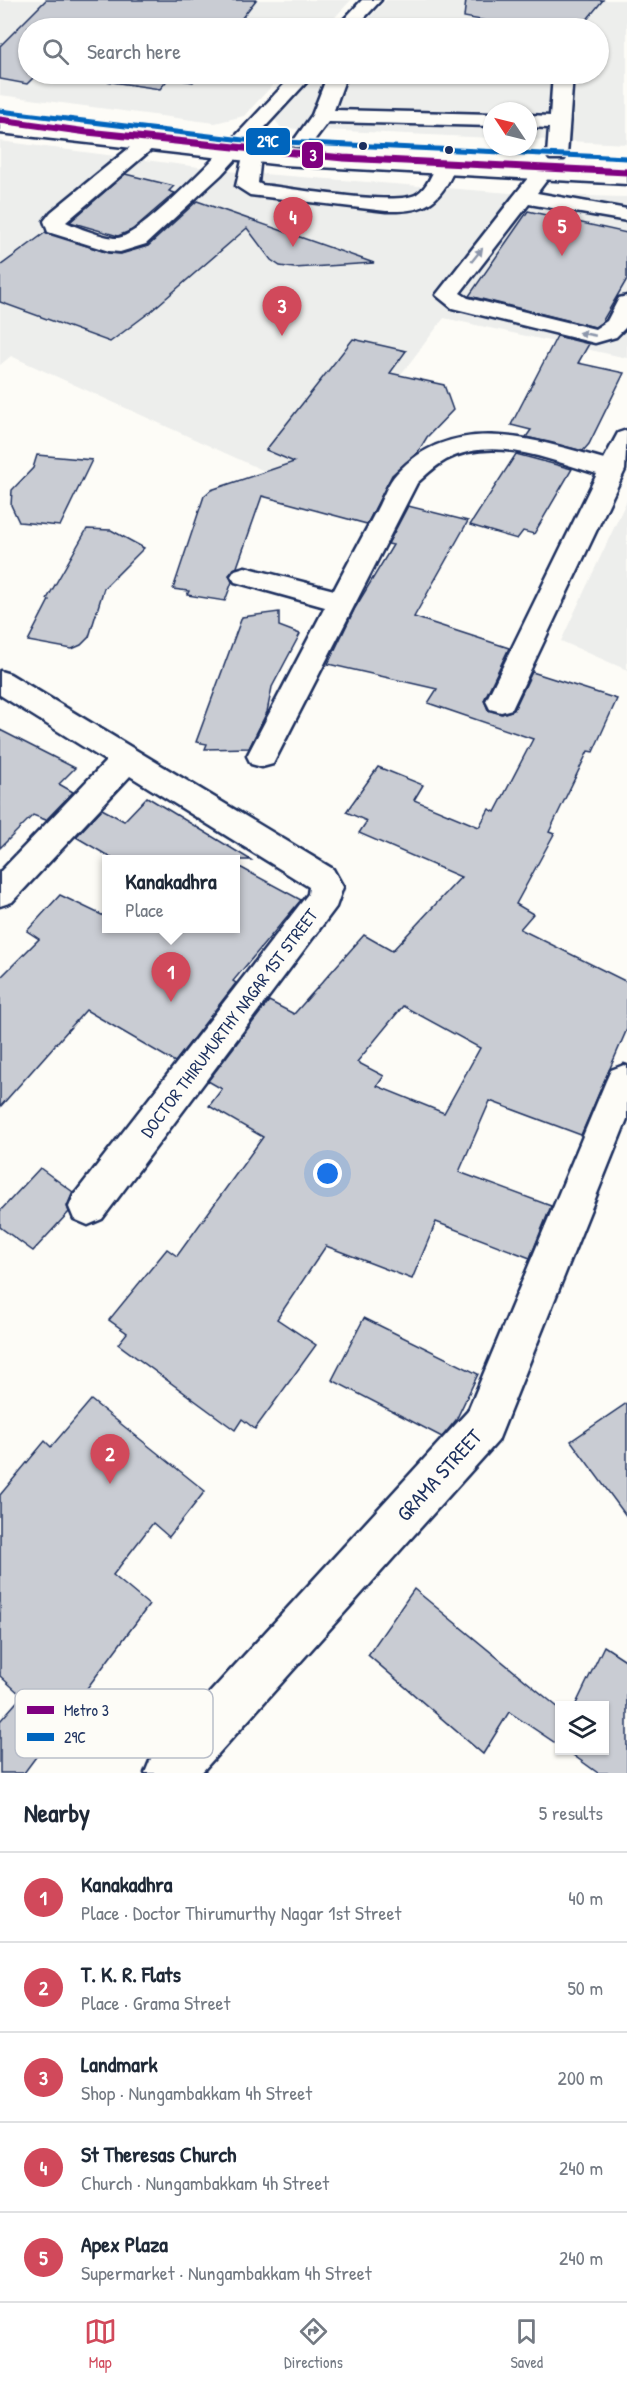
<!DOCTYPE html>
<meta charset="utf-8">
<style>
:root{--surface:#fff;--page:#f2f2f3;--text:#1f2937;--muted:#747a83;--line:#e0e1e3;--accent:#d1495b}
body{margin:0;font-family:"Patrick Hand",sans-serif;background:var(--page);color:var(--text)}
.controls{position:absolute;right:18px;bottom:18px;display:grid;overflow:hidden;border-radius:0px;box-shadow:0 2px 4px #0004}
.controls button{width:54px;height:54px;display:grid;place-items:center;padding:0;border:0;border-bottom:2px solid var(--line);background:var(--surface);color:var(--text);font:30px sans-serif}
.compass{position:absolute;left:483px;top:102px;width:54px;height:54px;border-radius:50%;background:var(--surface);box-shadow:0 2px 4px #0004;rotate:305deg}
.you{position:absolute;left:328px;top:1174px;width:21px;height:21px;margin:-15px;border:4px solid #fff;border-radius:50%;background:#1a73e8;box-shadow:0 0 0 9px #1a73e833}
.badge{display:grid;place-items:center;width:39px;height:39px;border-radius:50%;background:var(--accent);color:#fff;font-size:20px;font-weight:700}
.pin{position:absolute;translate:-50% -50px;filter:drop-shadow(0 2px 3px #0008)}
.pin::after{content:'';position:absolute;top:32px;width:21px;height:18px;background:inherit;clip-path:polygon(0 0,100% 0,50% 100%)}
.popup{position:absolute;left:102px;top:855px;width:138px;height:78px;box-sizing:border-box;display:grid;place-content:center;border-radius:0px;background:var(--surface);filter:drop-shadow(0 2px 4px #0005);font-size:20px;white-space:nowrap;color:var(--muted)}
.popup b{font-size:22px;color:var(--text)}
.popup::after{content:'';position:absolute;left:50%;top:100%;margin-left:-12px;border:12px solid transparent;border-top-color:var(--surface)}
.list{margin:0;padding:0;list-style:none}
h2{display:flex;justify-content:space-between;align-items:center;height:78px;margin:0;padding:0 24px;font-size:26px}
h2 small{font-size:20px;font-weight:400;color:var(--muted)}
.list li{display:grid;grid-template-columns:39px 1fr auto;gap:18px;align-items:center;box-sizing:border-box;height:90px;padding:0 24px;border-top:2px solid var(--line)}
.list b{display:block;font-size:22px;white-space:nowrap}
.list p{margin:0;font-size:20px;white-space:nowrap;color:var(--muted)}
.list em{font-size:20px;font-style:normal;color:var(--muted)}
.icon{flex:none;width:33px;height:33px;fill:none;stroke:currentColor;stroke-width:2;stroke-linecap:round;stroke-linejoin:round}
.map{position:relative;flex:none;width:627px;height:1773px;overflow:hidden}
.search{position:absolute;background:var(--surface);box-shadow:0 2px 4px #0004;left:18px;right:18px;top:18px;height:66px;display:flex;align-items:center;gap:15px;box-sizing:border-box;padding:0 21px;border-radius:33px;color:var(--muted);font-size:22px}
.sheet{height:528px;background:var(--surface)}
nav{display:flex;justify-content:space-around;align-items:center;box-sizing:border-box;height:84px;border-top:2px solid var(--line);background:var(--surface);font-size:16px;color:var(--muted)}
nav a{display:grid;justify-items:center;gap:3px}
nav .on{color:var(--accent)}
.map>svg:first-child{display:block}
.built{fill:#edeeec}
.building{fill:#c9ccd3;stroke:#1b2f5e;stroke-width:1.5;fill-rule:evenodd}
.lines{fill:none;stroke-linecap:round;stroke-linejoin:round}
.minor-casing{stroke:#1b2f5e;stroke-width:5}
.major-casing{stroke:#1b2f5e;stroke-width:5}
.minor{fill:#fdfcf7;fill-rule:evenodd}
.major{fill:#fdfcf7;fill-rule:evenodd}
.bus-1-casing{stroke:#fdfcf7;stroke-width:8}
.bus-1{stroke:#0065bd;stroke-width:5}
.metro-1-casing{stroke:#fdfcf7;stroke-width:10}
.metro-1{stroke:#800080;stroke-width:7}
.oneway{fill:#8c96aa}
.bus-dot{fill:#1b2f5e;stroke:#fdfcf7;stroke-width:2}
.labels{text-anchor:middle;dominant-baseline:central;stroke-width:6;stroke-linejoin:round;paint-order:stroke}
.street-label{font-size:18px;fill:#1b2f5e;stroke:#fdfcf7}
.near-street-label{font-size:21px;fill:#1b2f5e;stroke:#fdfcf7}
.key{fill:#fdfcf7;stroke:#b9bec9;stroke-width:1.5}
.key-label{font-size:16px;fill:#1b2f5e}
.line-badge{stroke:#fdfcf7;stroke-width:2}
.badge-label{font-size:16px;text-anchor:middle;font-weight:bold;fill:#fff}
</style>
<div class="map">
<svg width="627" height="1773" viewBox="0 0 627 1773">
<rect width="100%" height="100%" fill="#fdfcf7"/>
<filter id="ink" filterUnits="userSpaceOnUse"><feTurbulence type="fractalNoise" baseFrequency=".0167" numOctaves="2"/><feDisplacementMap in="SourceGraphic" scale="12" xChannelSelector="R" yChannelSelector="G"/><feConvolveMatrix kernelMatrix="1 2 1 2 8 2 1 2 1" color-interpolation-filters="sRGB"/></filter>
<g filter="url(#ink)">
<g class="built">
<polygon points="0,0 351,0 325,28 28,28 28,74 283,74 244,116 215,123 0,95"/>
<polygon points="386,0 627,0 627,144 528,139 528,111 492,111 492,138 281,128 275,120 318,74 598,74 598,28 360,28"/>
<polygon points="0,141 237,172 537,195 627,197 627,358 444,318 311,492 11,356 0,365"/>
<polygon points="627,500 627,670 561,641"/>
</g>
<g class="building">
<polygon points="46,0 256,0 234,28 28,28 28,74 37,74 27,84 0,79 0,46"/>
<polygon points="466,0 603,0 580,28 526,28 464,17"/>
<polygon points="57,74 199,74 193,82 169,78 160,89"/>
<polygon points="125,174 174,186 169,191 175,193 132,230 118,236 70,222"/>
<polygon points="197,201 374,263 294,268 280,266 271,260 247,228 150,312 110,342 0,302 0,266 46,232 108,253 121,254 148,246"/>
<polygon points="528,211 627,233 627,279 602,322 595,327 469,296"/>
<polygon points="557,336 589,344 578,363 624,373 589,444 583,451 526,437 531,430 511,425"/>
<polygon points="353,339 406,351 390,373 444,385 453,410 427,437 418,452 392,475 367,524 262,496 237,567 229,575 232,582 225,601 187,595 189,591 173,589 204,496 211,490 294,462 266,450"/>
<polygon points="516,454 572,469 534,534 523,531 517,539 470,525"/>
<polygon points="37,455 92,460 60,526 19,522 11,505 12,490 33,468"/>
<path d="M408,506l60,15 -54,96 95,31 -25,52 4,10 14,4 12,-4 18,-38 85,27 -24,53 -5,-1 -39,81 5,2 -38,70 17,10 -13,15 107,53v47l-46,106 -91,-34 -31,71 92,34 -21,52 -94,-36 -24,57 -86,-33 -49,73 39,26 -61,84 -13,-10 -7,11 -117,-86 9,-11 -18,-13 58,-71 10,7 86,-119 -54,-31 13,-17 -14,-8 61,-80 25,13 70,-79 28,16 69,-74 -102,-44 8,-12 -21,-9 32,-45 45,18 -9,15 65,27 10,-18 6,3 38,-73 -105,-36 9,-14 -109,-25 27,-56 38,-63 -5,-1zM403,1006l77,42 -36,65 -67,-27 7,-10 -27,-14z"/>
<polygon points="87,529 111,530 144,548 104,588 89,637 81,645 72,649 28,641 49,600 47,599"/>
<polygon points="279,612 279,626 300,634 272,687 267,712 249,748 205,749 207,744 196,742 242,617"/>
<polygon points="0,730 75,768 59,784 73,792 46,820 33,815 0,848"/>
<polygon points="147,797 251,860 115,860 76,837 102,809 124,821"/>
<polygon points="236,865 301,900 233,981 236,983 175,1062 86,1010 0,1107 0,978 39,939 27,931 60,895 106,917 106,928 236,928"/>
<polygon points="40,1168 73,1192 67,1206 69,1212 33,1251 0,1227 0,1211"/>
<polygon points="364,1318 478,1374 456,1420 442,1437 332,1380"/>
<polygon points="91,1400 205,1491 169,1537 153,1523 113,1575 149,1605 24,1773 0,1773 0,1721 22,1696 0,1676 0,1495 45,1441 51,1447"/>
<polygon points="627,1403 627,1517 571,1441"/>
<polygon points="414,1589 560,1709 560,1746 509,1712 483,1754 368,1655"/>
<polygon points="604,1646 627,1661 627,1773 598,1773 566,1750 604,1750 604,1706 575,1706"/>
</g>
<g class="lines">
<defs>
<g id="minor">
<polygon points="362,0 381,0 355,28 336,28"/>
<path d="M294,74h20l-93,101 -75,69 -26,8 -11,-1 -61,-19 -4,-11 7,-9 88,-72h14l3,4 -3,4 -87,74c9,5 41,17 52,16 29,-2 150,-137 176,-164z"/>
<polygon points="328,74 347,74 334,110 492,114 492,126 328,122 309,147 295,147 292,143 312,115"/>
<polygon points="553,74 573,74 567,155 564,159 550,159 547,155 549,128 528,127 528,115 550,116"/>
<path d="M251,150l7,2 3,4 -3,27 4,2c28,3 136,22 155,9 11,-7 14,-20 21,-30h14l3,4c-16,36 -30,44 -69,43l-136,-16 -14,-9 8,-34z"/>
<polygon points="542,167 549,169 552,173 537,193 627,209 627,221 529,204 460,293 468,298 595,329 607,321 619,298 627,296 627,326 616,337 595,343 452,308 436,295 535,169"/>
<path d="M627,430l-2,40 -113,239 -11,3 -11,-3 -4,-8 111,-227c-47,-14 -103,-39 -151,-14 -11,6 -20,15 -29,23l-144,281 -11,3 -11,-3 -4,-8 78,-149 -90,-25 -4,-6 4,-6 10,-3 89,23c14,-27 29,-54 43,-81 6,-11 11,-27 20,-36 57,-61 138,-34 207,-14l14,-26z"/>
<polygon points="0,671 10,674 333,869 343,887 336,907 102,1219 88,1225 74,1219 69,1207 74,1195 308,894 309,887 130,776 12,902 0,906 0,872 106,761 0,695"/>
<polygon points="624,1065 627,1066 627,1119 498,1441 201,1773 145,1773 152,1756 468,1411 606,1081 611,1070"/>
</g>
<polygon id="major" points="0,121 283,153 627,172 627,184 283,165 0,133"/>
</defs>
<use href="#minor" class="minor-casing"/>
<use href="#major" class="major-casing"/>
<use href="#minor" class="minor"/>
<use href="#major" class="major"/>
<defs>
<polyline id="bus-1" points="0,111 243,140 627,158"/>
</defs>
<use href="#bus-1" class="bus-1-casing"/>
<use href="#bus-1" class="bus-1"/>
<defs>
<polyline id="metro-1" points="0,120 87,132 343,158 627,172"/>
</defs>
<use href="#metro-1" class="metro-1-casing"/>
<use href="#metro-1" class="metro-1"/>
</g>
<defs><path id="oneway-solid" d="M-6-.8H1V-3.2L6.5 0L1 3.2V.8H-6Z" transform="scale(1.5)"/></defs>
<g class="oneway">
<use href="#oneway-solid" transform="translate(477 255) rotate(-51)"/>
<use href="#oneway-solid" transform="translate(587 334) rotate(-169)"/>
</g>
</g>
<g class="bus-dot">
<circle cx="363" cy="146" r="5"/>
<circle cx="449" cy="150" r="5"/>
</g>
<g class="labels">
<g class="street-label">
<text transform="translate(229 1023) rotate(-53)">DOCTOR THIRUMURTHY NAGAR 1ST STREET</text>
</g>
<g class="near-street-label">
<text transform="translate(439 1475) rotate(-48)">GRAMA STREET</text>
</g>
</g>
<rect x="15" y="1689" width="198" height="69" rx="9" class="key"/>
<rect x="27" y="1706" width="27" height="8" fill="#800080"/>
<rect x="27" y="1733" width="27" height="8" fill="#0065bd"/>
<g class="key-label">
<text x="64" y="1716">Metro 3</text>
<text x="64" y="1743">29C</text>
</g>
<g class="line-badge">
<rect x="245" y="127" width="46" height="29" rx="6" fill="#0065bd"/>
<rect x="301" y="141" width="23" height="28" rx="6" fill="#800080"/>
</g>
<g class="badge-label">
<text x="268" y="147">29C</text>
<text x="313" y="161">3</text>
</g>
</svg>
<div class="controls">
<button><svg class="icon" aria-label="layers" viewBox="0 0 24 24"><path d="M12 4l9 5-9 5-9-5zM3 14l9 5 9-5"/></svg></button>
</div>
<svg class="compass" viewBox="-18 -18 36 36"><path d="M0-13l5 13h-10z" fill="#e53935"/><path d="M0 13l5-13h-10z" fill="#747a83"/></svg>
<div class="you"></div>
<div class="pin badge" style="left:171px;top:1002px">1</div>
<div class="popup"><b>Kanakadhra</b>Place</div>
<div class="pin badge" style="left:110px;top:1484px">2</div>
<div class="pin badge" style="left:282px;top:336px">3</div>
<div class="pin badge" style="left:293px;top:247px">4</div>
<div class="pin badge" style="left:562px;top:256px">5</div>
<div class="search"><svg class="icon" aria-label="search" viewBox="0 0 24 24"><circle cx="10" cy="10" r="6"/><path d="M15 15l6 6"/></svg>Search here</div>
</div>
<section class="sheet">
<h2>Nearby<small>5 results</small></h2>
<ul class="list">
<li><span class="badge">1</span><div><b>Kanakadhra</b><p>Place · Doctor Thirumurthy Nagar 1st Street</p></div><em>40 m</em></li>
<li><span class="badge">2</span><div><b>T. K. R. Flats</b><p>Place · Grama Street</p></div><em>50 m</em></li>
<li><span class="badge">3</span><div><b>Landmark</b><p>Shop · Nungambakkam 4h Street</p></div><em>200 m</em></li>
<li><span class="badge">4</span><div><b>St Theresas Church</b><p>Church · Nungambakkam 4h Street</p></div><em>240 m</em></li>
<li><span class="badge">5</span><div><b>Apex Plaza</b><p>Supermarket · Nungambakkam 4h Street</p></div><em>240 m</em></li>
</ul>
</section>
<nav>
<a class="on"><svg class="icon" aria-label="map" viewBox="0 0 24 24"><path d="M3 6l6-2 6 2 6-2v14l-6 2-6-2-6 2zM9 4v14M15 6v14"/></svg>Map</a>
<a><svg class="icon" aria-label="directions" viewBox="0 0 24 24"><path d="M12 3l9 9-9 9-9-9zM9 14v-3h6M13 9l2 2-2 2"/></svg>Directions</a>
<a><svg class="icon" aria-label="saved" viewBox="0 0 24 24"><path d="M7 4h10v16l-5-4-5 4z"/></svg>Saved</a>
</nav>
